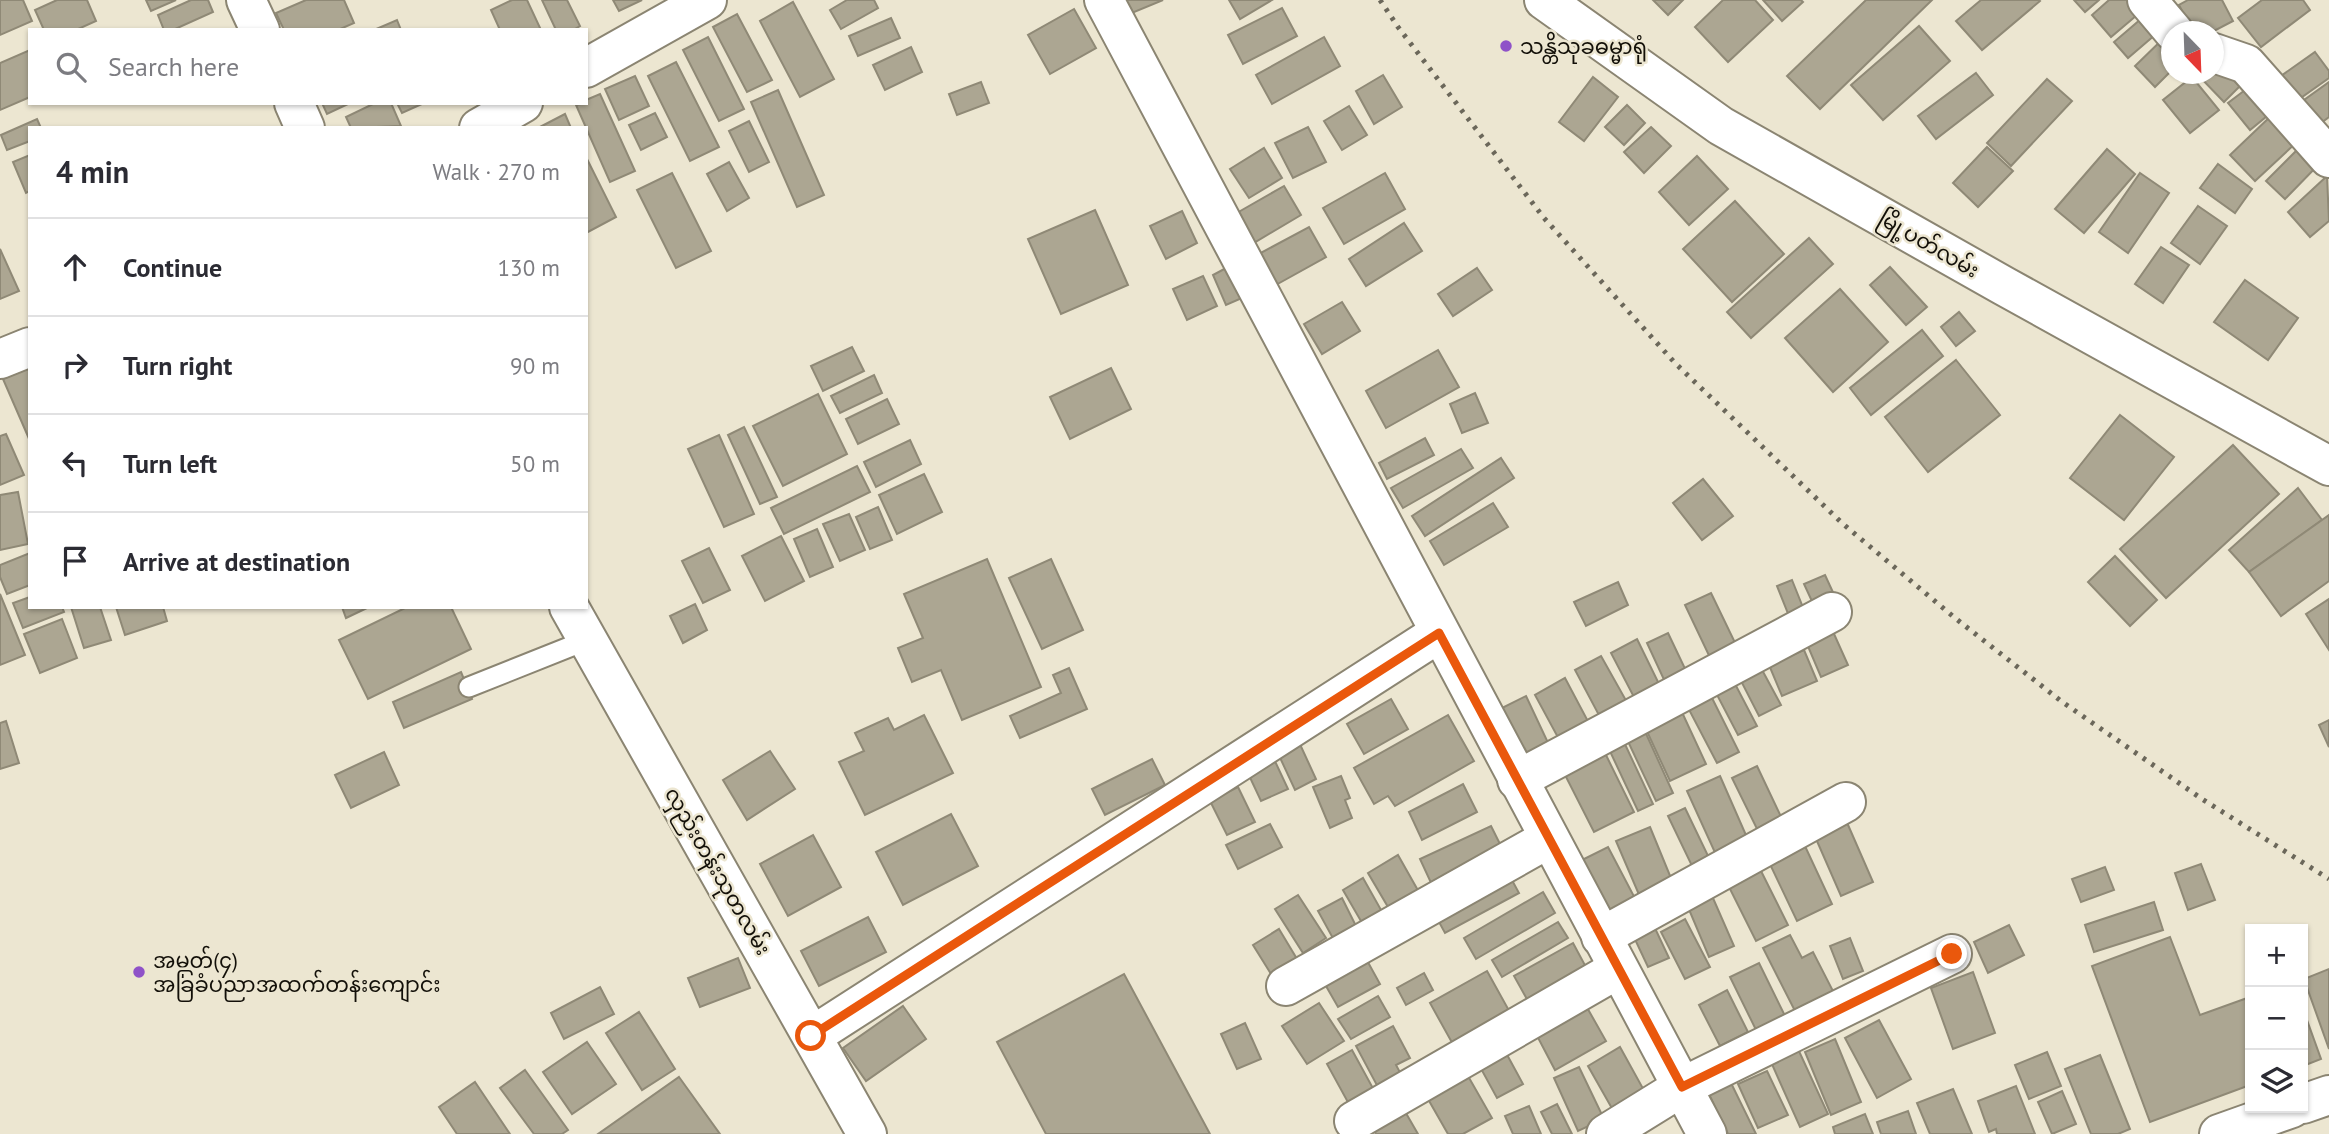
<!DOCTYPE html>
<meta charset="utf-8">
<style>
:root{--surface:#fff;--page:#f7f7f7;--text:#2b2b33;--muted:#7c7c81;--line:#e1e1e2}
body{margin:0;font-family:"PT Sans","Noto Sans Myanmar",sans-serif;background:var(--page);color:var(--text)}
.controls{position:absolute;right:21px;bottom:21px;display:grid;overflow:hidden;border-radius:0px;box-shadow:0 2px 5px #0004}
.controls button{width:63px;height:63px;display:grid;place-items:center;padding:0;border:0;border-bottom:2px solid var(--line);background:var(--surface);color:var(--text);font:35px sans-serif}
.compass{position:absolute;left:2161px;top:21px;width:63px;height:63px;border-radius:50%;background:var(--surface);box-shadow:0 2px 5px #0004;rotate:157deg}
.stop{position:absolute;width:21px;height:21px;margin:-16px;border:5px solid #ea580c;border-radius:50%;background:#fff}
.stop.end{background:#ea580c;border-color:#fff;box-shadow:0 2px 7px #0008}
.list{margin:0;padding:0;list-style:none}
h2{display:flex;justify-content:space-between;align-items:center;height:91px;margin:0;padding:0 28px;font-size:30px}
h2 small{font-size:23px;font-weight:400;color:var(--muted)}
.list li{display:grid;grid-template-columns:46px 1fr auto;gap:21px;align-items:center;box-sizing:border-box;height:98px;padding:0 28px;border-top:2px solid var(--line)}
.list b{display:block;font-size:26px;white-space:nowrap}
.list em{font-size:23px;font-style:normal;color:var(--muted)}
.icon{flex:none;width:38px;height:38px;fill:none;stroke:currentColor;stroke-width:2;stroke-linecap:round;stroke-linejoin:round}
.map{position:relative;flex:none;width:2329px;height:1134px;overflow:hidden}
.search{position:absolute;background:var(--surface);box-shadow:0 2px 5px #0004;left:28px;top:28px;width:560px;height:77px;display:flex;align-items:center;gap:18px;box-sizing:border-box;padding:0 24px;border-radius:0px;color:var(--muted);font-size:26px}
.panel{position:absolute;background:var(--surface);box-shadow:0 2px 5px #0004;left:28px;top:126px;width:560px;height:483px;border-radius:0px}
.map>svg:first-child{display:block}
.building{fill:#aca692;stroke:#8f8976;stroke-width:2}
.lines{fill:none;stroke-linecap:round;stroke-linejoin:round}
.service-casing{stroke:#8b8572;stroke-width:23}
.minor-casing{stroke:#8b8572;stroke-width:42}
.secondary-casing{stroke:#8b8572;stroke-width:42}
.service{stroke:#fff;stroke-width:19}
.minor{stroke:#fff;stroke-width:38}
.secondary{stroke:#fff;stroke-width:38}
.rail{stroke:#6b675a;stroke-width:5;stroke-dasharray:3.5 7;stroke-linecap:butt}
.route{stroke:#ea580c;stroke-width:9}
.poi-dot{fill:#8f52c8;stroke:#ece6d1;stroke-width:2.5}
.labels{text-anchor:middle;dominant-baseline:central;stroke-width:5;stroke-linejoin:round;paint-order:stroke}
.poi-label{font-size:21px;fill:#131009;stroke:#ece6d1;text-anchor:start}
.street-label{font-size:21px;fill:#131009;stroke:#ece6d1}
</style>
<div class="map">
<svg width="2329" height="1134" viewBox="0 0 2329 1134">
<rect width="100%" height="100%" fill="#ece6d1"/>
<g class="building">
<polygon points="0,0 23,0 32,21 0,35"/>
<polygon points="57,0 87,0 96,21 76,30 44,30 35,10"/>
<polygon points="146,0 176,0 151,11"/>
<polygon points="191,0 208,0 213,12 173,30 164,30 158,15"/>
<polygon points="306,0 344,0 354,23 338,30 284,30 276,13"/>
<polygon points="512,0 527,0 541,30 500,30 491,10"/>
<polygon points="542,0 567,0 580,26 573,30 556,30"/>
<polygon points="613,0 642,0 619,11"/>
<polygon points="847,0 874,0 878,8 841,29 830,10"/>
<polygon points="1121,0 1163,0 1127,15"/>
<polygon points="1229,0 1272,0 1240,19"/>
<polygon points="1653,0 1683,0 1668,15"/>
<polygon points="1723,0 1755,0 1773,20 1728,62 1695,27"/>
<polygon points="1763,0 1801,0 1803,2 1782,21"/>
<polygon points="1866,0 1932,0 1820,109 1787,76"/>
<polygon points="1981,0 2039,0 2040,1 1982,50 1956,21"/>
<polygon points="2074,0 2099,0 2085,12"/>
<polygon points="2109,0 2134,0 2143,10 2111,37 2092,15"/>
<polygon points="2188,0 2222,0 2233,21 2212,32 2193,32 2179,5"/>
<polygon points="2262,0 2303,0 2310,10 2261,47 2238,18"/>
<polygon points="793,2 834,79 800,97 760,21"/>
<polygon points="1282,8 1297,36 1243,64 1228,35"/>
<polygon points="1074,9 1096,48 1050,74 1028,35"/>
<polygon points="2148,13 2162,29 2128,58 2114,42"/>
<polygon points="737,14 772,80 747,92 713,27"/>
<polygon points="891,18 900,38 858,56 849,36"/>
<polygon points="397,20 401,30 374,30"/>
<polygon points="1919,26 1950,61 1883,120 1851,85"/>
<polygon points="2168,34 2172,38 2172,70 2155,87 2135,66"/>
<polygon points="708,37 744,109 719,121 683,50"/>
<polygon points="1324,37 1340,66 1272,104 1256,75"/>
<polygon points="911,47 922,72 885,90 873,65"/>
<polygon points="30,50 30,97 0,110 0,63"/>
<polygon points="2315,52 2329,71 2329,78 2295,102 2278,78"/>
<polygon points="2214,56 2241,85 2224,102 2197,74 2214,74"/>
<polygon points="676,62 719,147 690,161 648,76"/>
<polygon points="1976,73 1993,95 1936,139 1918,116"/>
<polygon points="1383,75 1402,107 1374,124 1356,91"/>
<polygon points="635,76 649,106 619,120 605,89"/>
<polygon points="1593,77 1618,97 1584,141 1559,122"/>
<polygon points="2192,77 2219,110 2190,133 2163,100"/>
<polygon points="2047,79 2072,101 2011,166 1987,143"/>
<polygon points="981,82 989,103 957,115 949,94"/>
<polygon points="2329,82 2329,117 2321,123 2304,100"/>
<polygon points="778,90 824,195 797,207 751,102"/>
<polygon points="2245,90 2267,116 2250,130 2228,103"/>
<polygon points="600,94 635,171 610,182 576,105 586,103 586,100"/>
<polygon points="322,103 350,103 327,114"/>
<polygon points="375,103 391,103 401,126 351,128 346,117"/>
<polygon points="397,103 424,103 402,113"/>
<polygon points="1627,105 1645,123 1624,145 1605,127"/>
<polygon points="1349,106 1367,135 1342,150 1324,121"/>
<polygon points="655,113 667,137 641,150 629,125"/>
<polygon points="565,114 571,128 538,128"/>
<polygon points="2272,115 2298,141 2255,181 2230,155"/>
<polygon points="37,119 41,128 30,128 30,141 7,150 1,135"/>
<polygon points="749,121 769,162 749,172 729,131"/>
<polygon points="1308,127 1326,162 1293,178 1275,143"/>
<polygon points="1651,127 1671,146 1644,173 1624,152"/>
<polygon points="2305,142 2324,159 2285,199 2266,181"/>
<polygon points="1987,147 2013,171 1978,207 1953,183"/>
<polygon points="1264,148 1282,178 1249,198 1230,169"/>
<polygon points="2107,149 2135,174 2084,233 2055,209"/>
<polygon points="30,155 30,191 26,193 13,162"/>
<polygon points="1697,156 1728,189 1689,225 1659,192"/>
<polygon points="586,157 616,217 586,233"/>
<polygon points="729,162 749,198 727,211 707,174"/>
<polygon points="2218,164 2252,189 2235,213 2200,188"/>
<polygon points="672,173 711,251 676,268 637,190"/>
<polygon points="1385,173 1405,209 1344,244 1323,208"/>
<polygon points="2140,173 2169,193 2128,253 2099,232"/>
<polygon points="2327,176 2329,221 2310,237 2288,212"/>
<polygon points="1284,186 1301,215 1252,244 1235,214"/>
<polygon points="1735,201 1784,254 1732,302 1683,249"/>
<polygon points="2198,206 2227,226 2200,264 2171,243"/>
<polygon points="1095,210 1128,285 1061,314 1028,239"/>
<polygon points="1182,211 1197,243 1166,259 1150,226"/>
<polygon points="1404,223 1422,251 1366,286 1349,259"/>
<polygon points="1309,227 1326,257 1274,286 1257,255"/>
<polygon points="1809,238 1833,264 1751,338 1727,312"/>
<polygon points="2161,247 2189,265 2163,303 2135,284"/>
<polygon points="0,249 19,291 0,299"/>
<polygon points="1228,267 1242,298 1226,305 1213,275"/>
<polygon points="1890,267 1927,307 1906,325 1870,285"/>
<polygon points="1477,268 1492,290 1453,316 1438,294"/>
<polygon points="1203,276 1217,306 1187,320 1173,289"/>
<polygon points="2245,280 2298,318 2268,360 2214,322"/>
<polygon points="1840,289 1888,342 1833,392 1785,338"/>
<polygon points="1342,302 1360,331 1322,354 1304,324"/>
<polygon points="1959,312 1975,331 1956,346 1941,327"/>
<polygon points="1922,330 1943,356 1871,415 1850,388"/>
<polygon points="852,347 864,371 823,391 811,366"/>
<polygon points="1438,350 1459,387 1386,428 1366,391"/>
<polygon points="1956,360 2000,415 1928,472 1885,417"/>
<polygon points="30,367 30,441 3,379"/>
<polygon points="1111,368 1131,409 1070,439 1050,397"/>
<polygon points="874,375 882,393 840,413 831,396"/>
<polygon points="1475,393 1488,423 1462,433 1450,404"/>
<polygon points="818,394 847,454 783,486 753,426"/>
<polygon points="887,399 899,424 858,444 846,419"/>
<polygon points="2120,415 2174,457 2124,520 2070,478"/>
<polygon points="744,427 777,497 760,504 728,435"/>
<polygon points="6,434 24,475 0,485 0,436"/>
<polygon points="719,435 754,514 724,527 688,449"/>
<polygon points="1425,438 1434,455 1387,479 1379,463"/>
<polygon points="910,440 921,464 876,487 864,462"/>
<polygon points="2233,445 2279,494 2166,598 2120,549"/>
<polygon points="1461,449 1473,468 1403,508 1391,488"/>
<polygon points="1501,458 1514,478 1425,536 1412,516"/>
<polygon points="857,466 870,492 784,534 771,508"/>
<polygon points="924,474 942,512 897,534 879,495"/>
<polygon points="1703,479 1733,516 1702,540 1673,503"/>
<polygon points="2298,488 2322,520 2249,572 2229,550"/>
<polygon points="18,492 28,544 0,550 0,495"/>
<polygon points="1493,503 1508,527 1444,565 1430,541"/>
<polygon points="878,507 892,540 870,549 856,517"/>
<polygon points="849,514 865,550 840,561 823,524"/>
<polygon points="2329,515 2329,581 2281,616 2249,572"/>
<polygon points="817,529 833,567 810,577 794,539"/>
<polygon points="781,536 804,581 765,601 742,556"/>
<polygon points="709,548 730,590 703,603 682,561"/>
<polygon points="30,553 30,585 7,594 0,577 0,565"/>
<polygon points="2115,556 2157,600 2130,626 2088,582"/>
<polygon points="987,559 1041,687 962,720 941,670 912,682 898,648 923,638 904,594"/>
<polygon points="1051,559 1083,630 1042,649 1009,578"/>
<polygon points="1825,575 1837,601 1816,610 1804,584"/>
<polygon points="1792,580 1806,615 1791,621 1777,586"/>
<polygon points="1618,582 1628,605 1586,626 1574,602"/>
<polygon points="1711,593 1740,653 1714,666 1685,605"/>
<polygon points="0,594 25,655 0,665"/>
<polygon points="30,597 30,607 62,607 64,612 23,628 13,603"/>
<polygon points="2329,599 2329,650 2306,614"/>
<polygon points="695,604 707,630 683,643 670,616"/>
<polygon points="71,607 100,607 111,640 84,648"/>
<polygon points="116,607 163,607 167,621 125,635"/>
<polygon points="342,607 369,607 346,618"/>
<polygon points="407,607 451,607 471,649 368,699 339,640"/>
<polygon points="62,619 77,658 40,673 24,634"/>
<polygon points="1830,625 1848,665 1821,677 1804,637"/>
<polygon points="1668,633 1688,675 1666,684 1647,643"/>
<polygon points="1637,639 1661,688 1636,701 1611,653"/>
<polygon points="1804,650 1817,681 1782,696 1769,665"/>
<polygon points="1601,656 1628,704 1601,719 1575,670"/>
<polygon points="1069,668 1087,709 1020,738 1010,716 1061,693 1053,675"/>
<polygon points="1761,668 1781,705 1759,716 1740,679"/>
<polygon points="461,672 472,699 404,728 393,702"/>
<polygon points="1565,678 1591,727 1561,743 1535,695"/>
<polygon points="1734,682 1757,726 1738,735 1715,691"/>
<polygon points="1708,690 1739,752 1717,763 1685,702"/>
<polygon points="1526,696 1550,747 1525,759 1500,709"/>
<polygon points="1391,699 1408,729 1364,754 1347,724"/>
<polygon points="1680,708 1706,764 1670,781 1644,725"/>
<polygon points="924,715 953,773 865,815 839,762 864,751 855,733 888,718 894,730"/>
<polygon points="1448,715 1474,761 1395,806 1388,796 1374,804 1354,768"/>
<polygon points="2329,720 2329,747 2319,725"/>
<polygon points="6,721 19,763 0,769 0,723"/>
<polygon points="1643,727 1673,793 1656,801 1625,735"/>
<polygon points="1298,740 1316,779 1295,790 1276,749"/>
<polygon points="1623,740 1653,804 1638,811 1608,747"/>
<polygon points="770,751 795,789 747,820 723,780"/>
<polygon points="1604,751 1634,812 1594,832 1563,771"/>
<polygon points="384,752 399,785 351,808 335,775"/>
<polygon points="1273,757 1288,789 1261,801 1246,769"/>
<polygon points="1152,759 1165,785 1105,815 1092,789"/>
<polygon points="1757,766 1784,823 1760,835 1732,778"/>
<polygon points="1341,776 1350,798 1345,800 1352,818 1330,828 1313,787"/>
<polygon points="1720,776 1749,842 1717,857 1687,791"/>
<polygon points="1463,784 1477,812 1422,840 1409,812"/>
<polygon points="1238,787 1255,822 1227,835 1210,801"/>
<polygon points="1685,808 1710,860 1693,868 1668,816"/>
<polygon points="951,814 978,866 903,905 876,852"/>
<polygon points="1845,818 1873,882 1841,896 1813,832"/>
<polygon points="1270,824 1282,847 1238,869 1226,845"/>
<polygon points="1491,826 1503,850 1432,885 1420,859"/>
<polygon points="1650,827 1673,883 1640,897 1616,841"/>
<polygon points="813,835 841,887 788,916 760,864"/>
<polygon points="1804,844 1832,904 1797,921 1768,860"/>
<polygon points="1608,847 1639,906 1610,920 1580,861"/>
<polygon points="1398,855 1420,894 1391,912 1368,873"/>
<polygon points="2201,864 2215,900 2188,910 2175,873"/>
<polygon points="2105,867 2114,890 2081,902 2072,879"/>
<polygon points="1760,869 1788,925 1756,941 1728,885"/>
<polygon points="1507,871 1519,893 1445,933 1433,911"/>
<polygon points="1363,878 1385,917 1365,928 1343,890"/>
<polygon points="1709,889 1734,946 1709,957 1685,900"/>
<polygon points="1543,892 1555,913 1476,959 1464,938"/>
<polygon points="1298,895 1326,938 1303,953 1275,909"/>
<polygon points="1342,898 1358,930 1335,942 1318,911"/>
<polygon points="2154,902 2163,930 2094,952 2085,925"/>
<polygon points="868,917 886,952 819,986 801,951"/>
<polygon points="1685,919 1710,967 1685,979 1661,932"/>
<polygon points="1558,922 1568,938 1502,977 1492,960"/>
<polygon points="1653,924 1669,958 1648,967 1632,933"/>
<polygon points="2009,925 2024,955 1988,973 1974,942"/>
<polygon points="1279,929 1297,959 1271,974 1253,945"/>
<polygon points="1790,935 1802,958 1813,952 1834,993 1796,1013 1763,948"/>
<polygon points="2170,937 2200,1015 2250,997 2250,1085 2150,1122 2092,966"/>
<polygon points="1850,938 1863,971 1843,979 1830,946"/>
<polygon points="1573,943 1587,969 1528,1001 1514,976"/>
<polygon points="1364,955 1380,984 1338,1007 1322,979"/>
<polygon points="738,958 750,988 700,1007 688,978"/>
<polygon points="1759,963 1788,1022 1759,1036 1730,977"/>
<polygon points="2329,969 2329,1049 2304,979"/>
<polygon points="1487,971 1512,1016 1455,1048 1430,1003"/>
<polygon points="1973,972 1995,1033 1953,1049 1931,988"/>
<polygon points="1424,973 1433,990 1406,1005 1397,988"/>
<polygon points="1124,974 1210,1134 1046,1134 997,1042"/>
<polygon points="600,987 614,1014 564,1039 551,1013"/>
<polygon points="1727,990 1748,1032 1720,1046 1699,1005"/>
<polygon points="1378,996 1390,1017 1351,1039 1338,1019"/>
<polygon points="1319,1003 1344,1041 1307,1064 1282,1026"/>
<polygon points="1585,1004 1606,1041 1555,1070 1535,1032"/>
<polygon points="903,1006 926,1039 866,1081 843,1048"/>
<polygon points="2303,1009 2321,1059 2303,1066"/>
<polygon points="639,1012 675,1069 642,1090 606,1033"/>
<polygon points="1879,1020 1911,1079 1877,1098 1845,1038"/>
<polygon points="1245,1023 1261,1059 1237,1069 1221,1034"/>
<polygon points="1393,1026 1410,1058 1396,1065 1403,1078 1380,1091 1356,1046"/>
<polygon points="1835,1039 1861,1102 1831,1115 1805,1052"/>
<polygon points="587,1042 616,1084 572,1114 543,1072"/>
<polygon points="1620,1047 1646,1094 1614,1112 1588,1066"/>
<polygon points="1798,1049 1828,1114 1800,1127 1771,1062"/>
<polygon points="1352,1050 1375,1092 1350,1106 1327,1064"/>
<polygon points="1505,1051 1523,1084 1497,1098 1479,1065"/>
<polygon points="2047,1052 2061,1086 2029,1099 2015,1065"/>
<polygon points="2100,1055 2130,1129 2118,1134 2091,1134 2065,1069"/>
<polygon points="1579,1067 1604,1119 1578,1131 1554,1078"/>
<polygon points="1464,1069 1492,1118 1463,1134 1448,1134 1424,1092"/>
<polygon points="525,1070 568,1130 562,1134 534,1134 500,1088"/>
<polygon points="1767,1071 1788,1115 1758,1128 1738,1084"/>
<polygon points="679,1077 720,1134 598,1134"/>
<polygon points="1730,1081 1756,1134 1728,1134 1708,1092"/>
<polygon points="475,1082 510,1134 457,1134 439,1107"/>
<polygon points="2016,1086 2035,1134 1997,1134 1996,1129 1989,1132 1978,1101"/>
<polygon points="1953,1089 1972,1134 1930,1134 1917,1103"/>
<polygon points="2062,1091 2076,1124 2052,1134 2038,1102"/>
<polygon points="1557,1104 1572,1134 1552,1134 1541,1112"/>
<polygon points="1529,1106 1541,1134 1513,1134 1505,1116"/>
<polygon points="1403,1108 1418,1134 1376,1134 1372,1126"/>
<polygon points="1908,1111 1916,1134 1881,1134 1877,1122"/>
<polygon points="1865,1114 1873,1134 1835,1134 1833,1127"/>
</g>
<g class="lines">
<defs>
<polyline id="service" points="469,687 587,640"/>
<g id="minor">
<polyline points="246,0 260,30"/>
<polyline points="1104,0 1707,1134"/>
<polyline points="2147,0 2174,32"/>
<polyline points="2214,53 2246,64 2329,158"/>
<polyline points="586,68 707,0"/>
<polyline points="294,103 305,128"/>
<polyline points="479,128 523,103"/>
<polyline points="0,359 30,347"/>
<polyline points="569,607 867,1134"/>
<polyline points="1517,780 1832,612"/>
<polyline points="1601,937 1846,802"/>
<polyline points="1286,986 1548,839"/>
<polyline points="812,1036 1439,633"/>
<polyline points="2303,1104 2329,1095"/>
<polyline points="1354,1121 1618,969"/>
<polyline points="1606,1134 1682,1087 1952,954"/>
<polyline points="2219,1134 2292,1108"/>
</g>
<polyline id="secondary" points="1544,0 1721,126 2004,286 2329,466"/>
</defs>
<use href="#service" class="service-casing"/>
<use href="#minor" class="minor-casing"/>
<use href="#secondary" class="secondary-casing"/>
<use href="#service" class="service"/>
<use href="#minor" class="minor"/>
<use href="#secondary" class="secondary"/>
<polyline class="rail" points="1380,0 1398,27 1544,218 1675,363 1842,523 1955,618 2061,701 2202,799 2329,879"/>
</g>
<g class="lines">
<polyline class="route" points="811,1036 1439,633 1682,1087 1952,954"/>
</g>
<g class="poi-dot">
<circle cx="1506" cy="46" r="7"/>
<circle cx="139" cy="972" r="7"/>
</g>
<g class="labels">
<g class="poi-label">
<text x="1520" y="46">သန္တိသုခဓမ္မာရုံ</text>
<text x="153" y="960">အမှတ်(၄)<tspan x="153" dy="24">အခြခံပညာအထက်တန်းကျောင်း</tspan></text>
</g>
<g class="street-label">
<text transform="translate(1929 244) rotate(30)">မြို့ပတ်လမ်း</text>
<text transform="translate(718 871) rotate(60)">လှည်းတန်းသုတလမ်း</text>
</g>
</g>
</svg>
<div class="controls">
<button>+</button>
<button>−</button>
<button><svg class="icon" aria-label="layers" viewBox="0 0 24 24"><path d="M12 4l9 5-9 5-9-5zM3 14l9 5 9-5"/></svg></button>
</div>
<svg class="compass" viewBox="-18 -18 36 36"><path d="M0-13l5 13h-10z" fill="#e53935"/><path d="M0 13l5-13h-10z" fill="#7c7c81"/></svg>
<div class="stop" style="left:811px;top:1036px"></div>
<div class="stop end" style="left:1952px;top:954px"></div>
<div class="search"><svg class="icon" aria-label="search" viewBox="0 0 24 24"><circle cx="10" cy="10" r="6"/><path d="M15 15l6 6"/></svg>Search here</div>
<section class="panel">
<h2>4 min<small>Walk · 270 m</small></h2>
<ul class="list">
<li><svg class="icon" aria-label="ahead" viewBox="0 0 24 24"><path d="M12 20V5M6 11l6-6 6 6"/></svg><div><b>Continue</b></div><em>130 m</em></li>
<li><svg class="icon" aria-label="right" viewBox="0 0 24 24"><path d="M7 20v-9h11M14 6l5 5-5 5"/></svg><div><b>Turn right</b></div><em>90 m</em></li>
<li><svg class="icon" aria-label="left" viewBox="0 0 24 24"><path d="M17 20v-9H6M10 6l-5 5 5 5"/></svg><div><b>Turn left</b></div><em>50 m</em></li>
<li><svg class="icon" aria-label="arrive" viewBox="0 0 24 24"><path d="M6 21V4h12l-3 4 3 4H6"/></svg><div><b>Arrive at destination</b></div></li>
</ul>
</section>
</div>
